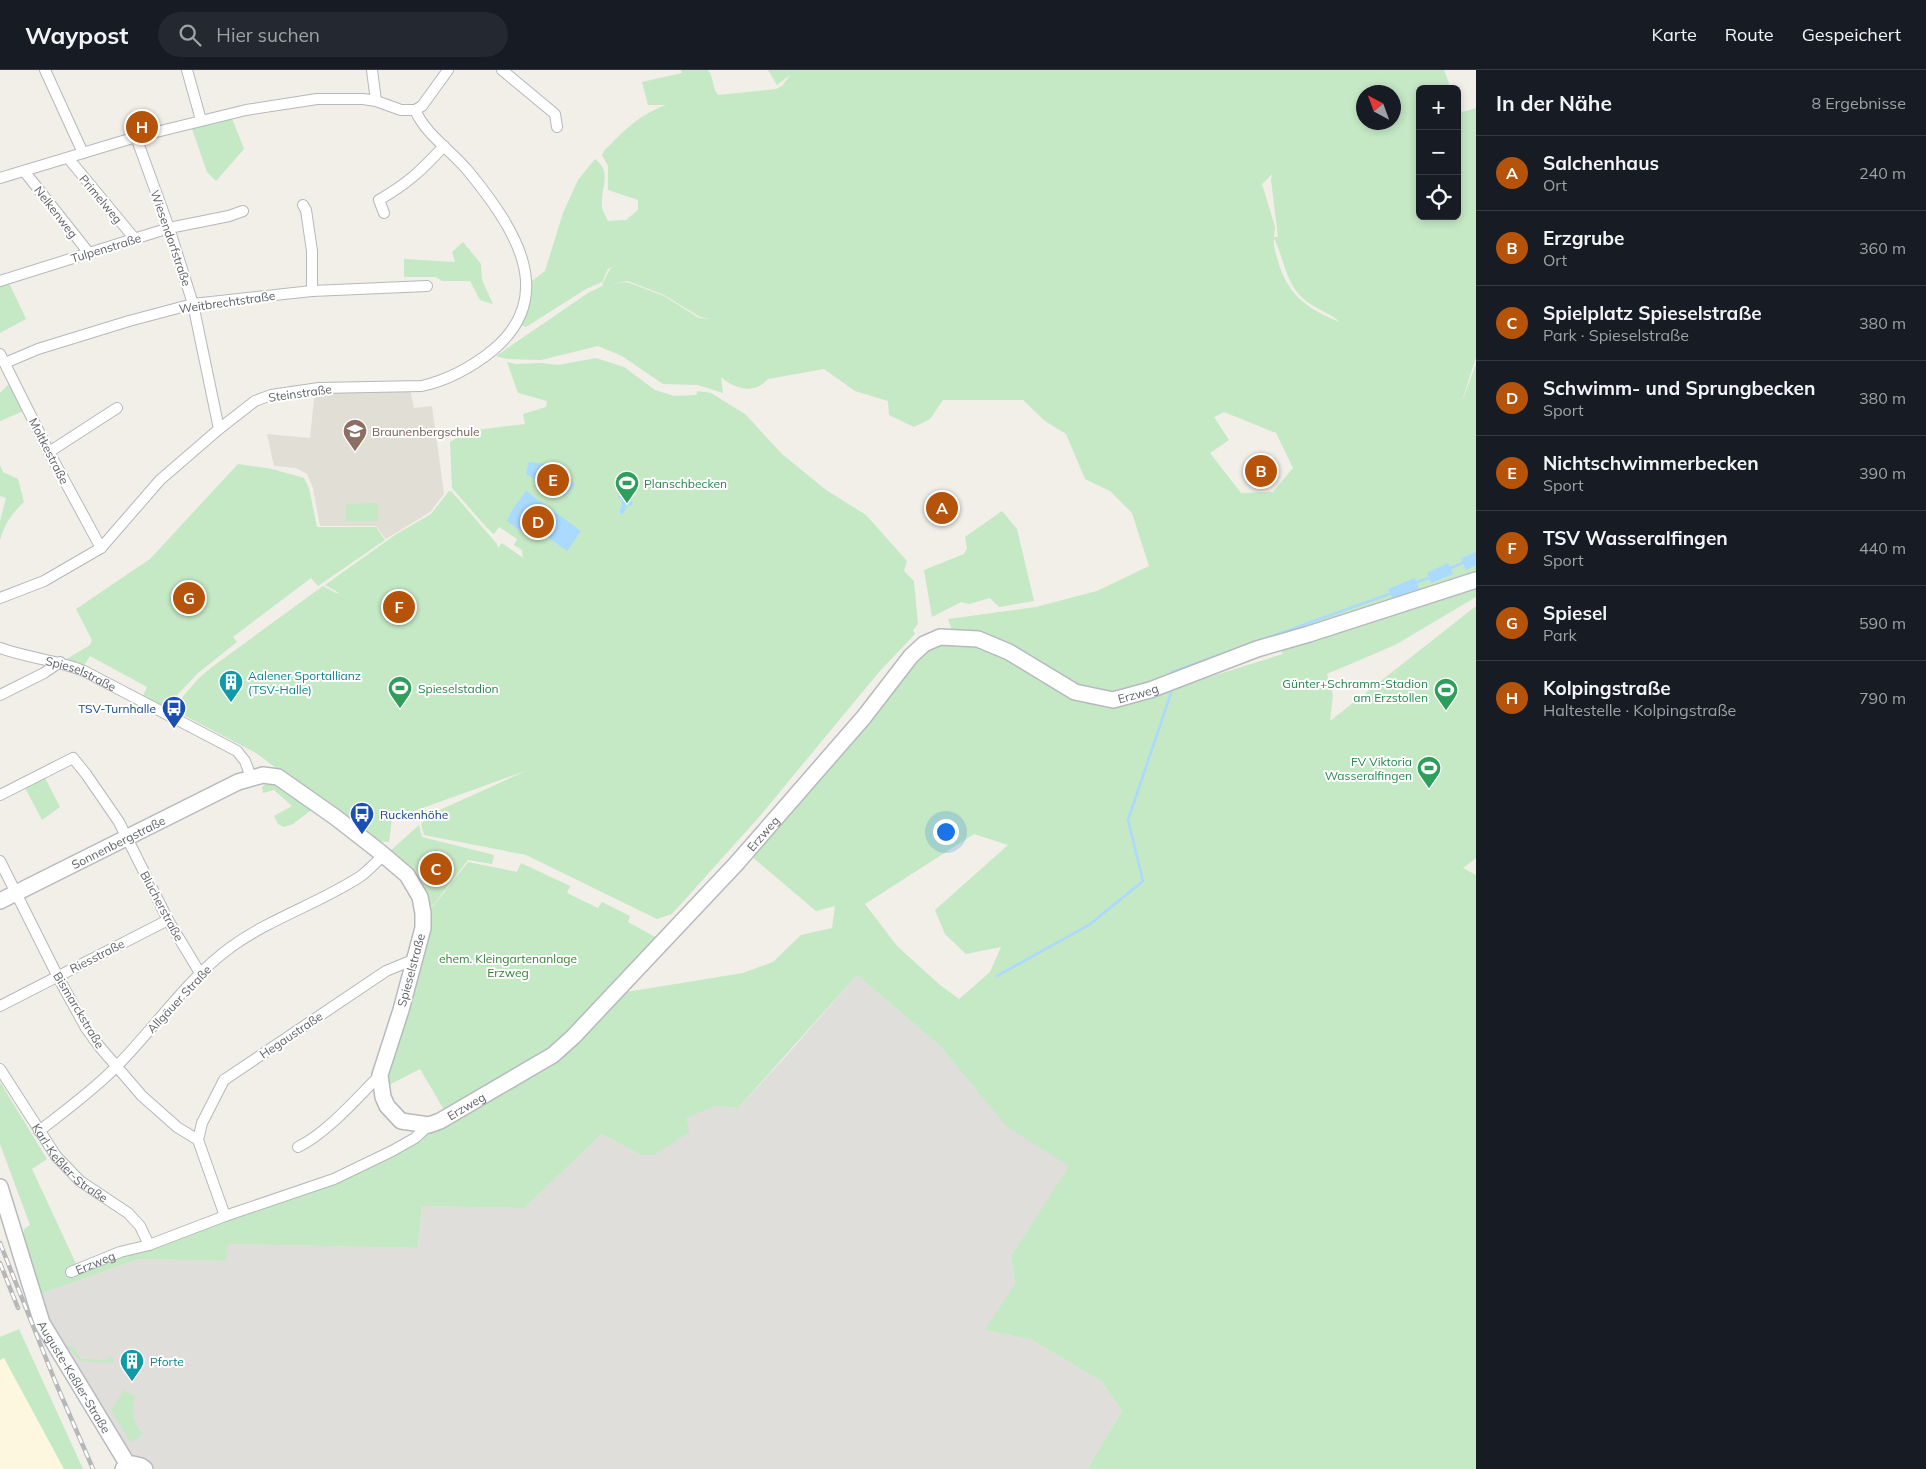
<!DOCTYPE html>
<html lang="de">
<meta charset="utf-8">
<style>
:root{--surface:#171b24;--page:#242831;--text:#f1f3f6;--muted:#9ea1a6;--line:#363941;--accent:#b45309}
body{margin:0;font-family:Mulish,sans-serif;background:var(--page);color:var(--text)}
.controls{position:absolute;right:15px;top:15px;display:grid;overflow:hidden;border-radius:8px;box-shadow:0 2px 8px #0003}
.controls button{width:45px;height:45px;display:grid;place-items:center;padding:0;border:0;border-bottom:1px solid var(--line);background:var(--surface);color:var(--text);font:25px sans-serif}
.compass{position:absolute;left:1356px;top:15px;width:45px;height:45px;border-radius:50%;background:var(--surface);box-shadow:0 2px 8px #0003;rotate:319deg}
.you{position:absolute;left:945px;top:761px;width:18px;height:18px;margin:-12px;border:4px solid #fff;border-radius:50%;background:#1a73e8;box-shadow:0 0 0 8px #1a73e833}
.badge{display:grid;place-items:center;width:32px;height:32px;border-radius:50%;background:var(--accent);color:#fff;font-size:16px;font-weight:700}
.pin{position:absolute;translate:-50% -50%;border:2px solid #fff;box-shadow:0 1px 5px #0006}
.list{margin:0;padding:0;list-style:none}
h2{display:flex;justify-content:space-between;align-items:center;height:65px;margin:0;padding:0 20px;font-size:21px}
h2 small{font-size:16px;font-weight:400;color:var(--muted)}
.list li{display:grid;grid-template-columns:32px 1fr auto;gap:15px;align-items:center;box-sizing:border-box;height:75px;padding:0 20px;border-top:1px solid var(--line)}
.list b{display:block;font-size:19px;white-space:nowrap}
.list p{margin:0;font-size:16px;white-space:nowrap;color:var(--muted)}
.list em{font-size:16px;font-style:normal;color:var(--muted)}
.icon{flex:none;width:28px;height:28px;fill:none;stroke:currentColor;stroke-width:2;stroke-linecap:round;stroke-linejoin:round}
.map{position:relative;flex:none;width:1476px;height:1399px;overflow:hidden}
header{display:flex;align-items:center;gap:30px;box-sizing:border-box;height:70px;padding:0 25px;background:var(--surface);border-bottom:1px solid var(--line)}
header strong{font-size:24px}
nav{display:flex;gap:28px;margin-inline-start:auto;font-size:18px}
.search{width:350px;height:45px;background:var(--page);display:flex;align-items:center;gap:12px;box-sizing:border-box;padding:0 18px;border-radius:28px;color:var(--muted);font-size:19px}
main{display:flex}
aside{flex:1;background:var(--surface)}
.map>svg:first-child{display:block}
.commercial{fill:#fef7e0}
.industrial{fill:#e0deda}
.education{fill:#e1ded6}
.green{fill:#c5e8c5;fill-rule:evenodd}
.water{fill:#aadaff}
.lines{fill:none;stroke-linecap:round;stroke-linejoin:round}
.stream{stroke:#aadaff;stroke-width:2.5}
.street-casing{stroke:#b5b8bc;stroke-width:12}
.secondary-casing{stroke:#b6babf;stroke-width:18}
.street{stroke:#fff;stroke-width:10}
.secondary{stroke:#fff;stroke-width:15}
.rail-casing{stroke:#b6b7b8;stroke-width:4.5}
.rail{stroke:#fff;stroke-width:2.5;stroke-dasharray:8;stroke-linecap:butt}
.labels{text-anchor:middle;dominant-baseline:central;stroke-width:4;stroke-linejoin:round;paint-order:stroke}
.street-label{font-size:12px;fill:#5f6368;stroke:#fff}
.education-label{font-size:12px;fill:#785e54;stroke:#fff;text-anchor:start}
.leisure-label{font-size:12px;fill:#27864d;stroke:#fff;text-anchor:start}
.culture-label{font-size:12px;fill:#0d838f;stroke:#fff;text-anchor:start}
.transit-label{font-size:12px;fill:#164399;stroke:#fff;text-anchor:end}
.park-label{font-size:12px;fill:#348238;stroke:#fff}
</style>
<header>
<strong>Waypost</strong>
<div class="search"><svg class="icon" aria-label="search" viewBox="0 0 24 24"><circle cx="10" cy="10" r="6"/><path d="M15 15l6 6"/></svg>Hier suchen</div>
<nav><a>Karte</a><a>Route</a><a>Gespeichert</a></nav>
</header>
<main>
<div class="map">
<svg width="1476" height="1399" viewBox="0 0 1476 1399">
<rect width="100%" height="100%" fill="#f1efe8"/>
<polygon class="commercial" points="4,1287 39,1352 64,1399 0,1399 0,1290"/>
<polygon class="industrial" points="857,905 941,977 1007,1056 1070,1096 1011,1186 1015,1214 986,1260 1032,1270 1102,1312 1122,1341 1087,1399 130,1399 35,1226 139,1189 226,1191 227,1174 418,1178 422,1136 524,1138 602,1064 641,1085 685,1048 716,1036 738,1038 787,985"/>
<polygon class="education" points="410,319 414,338 432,336 444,424 430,442 386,469 376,456 320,456 313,418 307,404 296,398 274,396 267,364 310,368 315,320"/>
<g class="green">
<path d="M681,0h27c6,8 4,18 10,25l58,-6 6,-3 8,-11 -13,10 -9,-15h676l7,19h-31v127h37v-112l5,8 14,-4v249l-15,47 15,-40v233l-81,48 -68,29 6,21 -3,26 146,-115v252l-13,10 13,7v594h-389l35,-58 -20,-29 -70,-42 -47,-10 30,-46 -4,-28 58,-90 -62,-39 -66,-80 -84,-72 -119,133 -22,-2 -30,12 3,14 -35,23h-13l-39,-21 -78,74 -102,-2 -4,42 -190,-4 -2,17 -87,-2 -104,37 -12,-57 1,-10 6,-4 -30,-81v-62l47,77 -15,10 47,101 315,-116 139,-81 87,-80 123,-20 30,-11 28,-27 31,-7 3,-22 -19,5 -66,-56 169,-198 18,-14 20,1 -9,-25 88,-12 61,-16 52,-25 -17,-53 -22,-22 -25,-12 -19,-45 -21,-13 -22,-21h-80l-13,19 -16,8 -25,-12 -1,-14 -33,-10 -31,-22 -56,10c-13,16 -33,10 -47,-2l2,16 -25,-8 -35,-1 -41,-28 -24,-10 -57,14 -34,-1 -11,-3 92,-63 16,-8 -2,-1 8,-15 5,-3 -7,3 -6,13 -16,7 -60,38 -5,-2 7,-18 4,-26 13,-10 18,-58 15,-33 17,-21c18,14 5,28 7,47 0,5 4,10 6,15l18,-1 12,-10v-10l-30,-10v-24l-6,-11 2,-4c22,-22 33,-35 62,-46h-18l-6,-23 40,-9zM1364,22h30v30h-30zM1272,104l-1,6 7,57h-4l1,-10 -13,-43zM1274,168c11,23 12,50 35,65 10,7 22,11 31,19 -32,-12 -53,-28 -62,-61 -2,-8 -5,-15 -4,-23zM628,211l36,14 36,22 11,2 -12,-1 -35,-22 -37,-14 -17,2zM1224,342l52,21 17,35 -20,24 -32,1 -31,-40 19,-13 -15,-23zM1275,564l8,20 -77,24 5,-18zM974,764l34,11 -73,65 10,24 21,20 35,-7 -11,25 -31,27 -19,-14 -43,-39 -32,-42z"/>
<polygon points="231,46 244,79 216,111 207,102 191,56"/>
<polygon points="463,172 481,194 482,210 493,234 480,230 470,211 442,211 436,207 404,207 404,189 455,192 452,182"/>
<polygon points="8,211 26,249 0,263 0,214"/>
<polygon points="596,288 624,297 655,320 674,326 696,325 698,321 711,323 745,344 782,384 826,420 866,445 907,491 904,501 914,511 918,554 913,560 915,564 879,602 759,747 672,844 657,849 526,785 424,765 421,754 431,744 528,700 392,749 389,772 374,771 256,683 172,639 199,608 212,597 323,516 336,523 339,523 325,515 395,465 431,444 449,421 452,422 497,474 498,478 502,473 523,488 522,480 514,475 517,469 499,457 494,464 487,458 452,418 450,372 468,361 525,354 523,344 546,337 547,331 518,323 507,292 516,294 542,293 558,295"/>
<polygon points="10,313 24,341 0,351 0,323"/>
<polygon points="238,394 272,399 304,408 309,418 317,457 376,457 385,470 318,516 311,508 233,567 237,572 198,603 164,639 142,628 147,617 90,586 83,597 65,590 90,575 92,570 76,539 150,489"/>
<path d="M0,395l3,7 15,7 6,23c-13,12 -19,22 -24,38v-19l6,-23 -6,-2z"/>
<polygon points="378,433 378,451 346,451 346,434"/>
<polygon points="1002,441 1017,459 1034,531 999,537 990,528 969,534 961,532 932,547 924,500 964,484 967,478 965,467"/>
<polygon points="44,706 60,737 42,750 24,716"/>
<polygon points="267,713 281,714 315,737 293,754 284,757 278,754 274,746 292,736 274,720 263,723 262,717"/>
<polygon points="419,755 422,767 494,785 492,794 468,790 434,834 427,838 387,784"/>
<polygon points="468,792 517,802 521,793 570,816 567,823 598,838 602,832 630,846 628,852 657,868 552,981 446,1043 420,999 387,1016 389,984 426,840 434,835"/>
<polygon points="19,1259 83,1399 64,1399 4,1288 0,1290 0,1267"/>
<polygon points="66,1275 74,1277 81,1289 107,1290 110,1286 114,1289 113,1293 80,1291"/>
<path d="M124,1320l11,7c-4,18 -3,23 8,37l-12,9 -20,-33z"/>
</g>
<g class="water">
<polygon points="529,392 565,397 565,407 575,414 564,427 526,404"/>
<polygon points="526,421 581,461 567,481 530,454 521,461 507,451 512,440"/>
<polygon points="625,421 634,425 632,429 628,429 633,432 632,435 627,436 623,444 620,444 620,438 622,437 622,429 618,427"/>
<polygon points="1476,482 1476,495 1466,500 1461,488"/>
<polygon points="1448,493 1453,504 1431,513 1427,503"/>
<polygon points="1415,508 1419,519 1393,528 1388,519"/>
</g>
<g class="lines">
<g class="stream">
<polyline points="1448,499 1465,492"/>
<polyline points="1415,513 1431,507"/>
<polyline points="1172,602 1392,523"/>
<polyline points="997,906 1089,855 1143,811 1128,750 1171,623"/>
</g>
<defs>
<g id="street">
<polyline points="45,0 83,83"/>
<polyline points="187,0 201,50"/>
<polyline points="372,0 376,31"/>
<polyline points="502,0 555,44 557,57"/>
<polyline points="136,67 169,158 193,234 219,359"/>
<polyline points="68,88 135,169"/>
<polyline points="24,101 89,183"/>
<polyline points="0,108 136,67 246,40 317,29 363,29 376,31 401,40 415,40 422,36 448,0"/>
<polyline points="303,135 306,140 312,181 312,221"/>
<path d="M384,143l-5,-13c29,-17 42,-29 65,-54"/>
<polyline points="0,211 169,158 229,146 243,141"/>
<polyline points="0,284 49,382 101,478"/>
<polyline points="5,293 38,279 129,251 193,234 312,221 427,216"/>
<polyline points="49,382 117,338"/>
<path d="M0,528l44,-17 57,-33 59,-68 59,-51 36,-28 16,-6 48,-7 103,-2c26,-6 50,-19 71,-36 67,-56 19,-125 -24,-178 -17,-21 -43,-37 -54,-62"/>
<path id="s1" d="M0,578c27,10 57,12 84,23l153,80 8,10 6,16"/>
<polyline points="0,625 44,603 60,592"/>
<polyline points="0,725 73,688 86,704 119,752 168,850 200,903"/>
<polyline points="0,791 58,907 86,958 99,976 142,1026 177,1057 198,1070 225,1146"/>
<polyline points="0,936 168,850"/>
<path id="s2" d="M0,999l56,87 24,25 48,32 12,13 9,19"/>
<path d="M39,1061c26,-20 53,-40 76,-63 40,-40 71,-88 116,-121 40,-29 89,-44 130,-71 8,-6 15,-14 23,-21"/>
<polyline points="198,1070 202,1053 224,1010 386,901 415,889"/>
<path d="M298,1077c30,-15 58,-48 82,-72"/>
<path id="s3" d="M71,1202l49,-20 29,-7 76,-29 109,-37 58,-28 23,-13 14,-13"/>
</g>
<g id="secondary">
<path id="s4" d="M0,831l238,-119 25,-7 15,2 57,40 45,35 27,23 13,22 3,16v15l-22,82 -21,65 3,22 4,9 14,15 28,4 11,-4 113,-66 20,-18 163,-173 128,-147 47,-61 13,-12 16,-7 38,2 31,13 66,40 38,8 37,-10 107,-41 52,-15 167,-54"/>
<path id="s5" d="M0,1117l42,136 86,142"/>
<polyline points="123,1399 133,1394 141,1396 145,1399"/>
</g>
</defs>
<use href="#street" class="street-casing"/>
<use href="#secondary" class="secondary-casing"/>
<use href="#street" class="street"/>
<use href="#secondary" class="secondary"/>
<defs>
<g id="rail">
<polyline points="0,1173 55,1311 93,1399"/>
<polyline points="0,1193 18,1238"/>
</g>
</defs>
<use href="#rail" class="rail-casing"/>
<use href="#rail" class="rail"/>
</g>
<defs>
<symbol id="school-pin" viewBox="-11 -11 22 30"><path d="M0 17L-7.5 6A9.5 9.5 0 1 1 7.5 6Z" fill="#8d6e63" stroke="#fff"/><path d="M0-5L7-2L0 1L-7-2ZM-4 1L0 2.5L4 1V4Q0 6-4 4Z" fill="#fff"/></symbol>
<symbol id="stadium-pin" viewBox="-11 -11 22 30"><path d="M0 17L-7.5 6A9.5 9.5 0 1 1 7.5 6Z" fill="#2e9e5b" stroke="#fff"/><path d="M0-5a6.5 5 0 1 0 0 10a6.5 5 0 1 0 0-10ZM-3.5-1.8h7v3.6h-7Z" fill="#fff"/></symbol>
<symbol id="building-pin" viewBox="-11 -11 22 30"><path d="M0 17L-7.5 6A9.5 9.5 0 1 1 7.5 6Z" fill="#0f9aa8" stroke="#fff"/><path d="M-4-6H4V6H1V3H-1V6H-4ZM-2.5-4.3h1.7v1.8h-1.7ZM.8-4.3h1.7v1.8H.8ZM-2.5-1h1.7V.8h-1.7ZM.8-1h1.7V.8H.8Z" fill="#fff"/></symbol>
<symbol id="bus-pin" viewBox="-11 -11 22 30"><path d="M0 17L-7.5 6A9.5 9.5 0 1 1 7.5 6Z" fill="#1a4fb4" stroke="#fff"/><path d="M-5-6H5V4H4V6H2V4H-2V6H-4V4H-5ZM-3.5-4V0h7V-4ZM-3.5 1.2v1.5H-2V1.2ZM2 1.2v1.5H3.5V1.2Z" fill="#fff"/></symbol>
</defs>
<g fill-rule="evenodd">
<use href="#school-pin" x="341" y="347" width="28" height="38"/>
<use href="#stadium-pin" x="613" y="399" width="28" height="38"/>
<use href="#building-pin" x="217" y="598" width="28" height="38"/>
<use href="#stadium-pin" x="386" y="604" width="28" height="38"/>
<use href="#stadium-pin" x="1432" y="606" width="28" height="38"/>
<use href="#bus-pin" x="160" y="624" width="28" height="38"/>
<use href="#stadium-pin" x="1415" y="684" width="28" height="38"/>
<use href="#bus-pin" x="348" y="730" width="28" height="38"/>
<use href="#building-pin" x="118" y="1277" width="28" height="38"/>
</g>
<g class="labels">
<g class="street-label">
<text transform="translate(101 129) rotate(50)">Primelweg</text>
<text transform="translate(56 142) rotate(52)">Nelkenweg</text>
<text transform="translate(171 168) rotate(71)">Wiesendorfstraße</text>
<text transform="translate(106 178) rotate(-17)">Tulpenstraße</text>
<text transform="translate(227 232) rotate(-8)">Weitbrechtstraße</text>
<text transform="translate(300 323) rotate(-8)">Steinstraße</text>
<text transform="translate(49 381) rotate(63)">Moltkestraße</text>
<text stroke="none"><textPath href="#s1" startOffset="85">Spieselstraße</textPath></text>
<text stroke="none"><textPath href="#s4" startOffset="1688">Erzweg</textPath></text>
<text stroke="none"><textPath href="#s4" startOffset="1208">Erzweg</textPath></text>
<text stroke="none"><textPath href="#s4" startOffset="132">Sonnenbergstraße</textPath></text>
<text transform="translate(162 836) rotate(62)">Blücherstraße</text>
<text transform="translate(97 886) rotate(-27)">Riesstraße</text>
<text transform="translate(411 900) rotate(-75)">Spieselstraße</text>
<text transform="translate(179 929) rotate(-47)">Allgäuer Straße</text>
<text transform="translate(79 940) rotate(59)">Bismarckstraße</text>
<text transform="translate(291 965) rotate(-34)">Hegaustraße</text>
<text stroke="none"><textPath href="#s4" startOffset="802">Erzweg</textPath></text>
<text stroke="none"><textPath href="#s2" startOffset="118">Karl-Keßler-Straße</textPath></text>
<text stroke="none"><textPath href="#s3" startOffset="26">Erzweg</textPath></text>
<text stroke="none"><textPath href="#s5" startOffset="205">Auguste-Keßler-Straße</textPath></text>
</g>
<g class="education-label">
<text x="372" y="361">Braunenbergschule</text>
</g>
<g class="leisure-label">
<text x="644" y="413">Planschbecken</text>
<text x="1428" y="613" text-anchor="end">Günter+Schramm-Stadion<tspan x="1428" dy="14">am Erzstollen</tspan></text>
<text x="418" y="618">Spieselstadion</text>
<text x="1412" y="691" text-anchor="end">FV Viktoria<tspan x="1412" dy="14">Wasseralfingen</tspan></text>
</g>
<g class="culture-label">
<text x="248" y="605">Aalener Sportallianz<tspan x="248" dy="14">(TSV-Halle)</tspan></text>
<text x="150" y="1291">Pforte</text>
</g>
<g class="transit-label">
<text x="156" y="638">TSV-Turnhalle</text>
<text x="380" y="744" text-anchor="start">Ruckenhöhe</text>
</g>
<g class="park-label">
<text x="508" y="888">ehem. Kleingartenanlage<tspan x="508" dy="14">Erzweg</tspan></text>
</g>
</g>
</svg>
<div class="controls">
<button>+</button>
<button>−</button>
<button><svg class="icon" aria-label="locate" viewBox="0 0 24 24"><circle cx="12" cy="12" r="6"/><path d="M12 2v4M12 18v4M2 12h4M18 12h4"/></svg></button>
</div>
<svg class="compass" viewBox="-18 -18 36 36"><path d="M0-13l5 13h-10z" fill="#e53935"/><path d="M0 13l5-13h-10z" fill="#9ea1a6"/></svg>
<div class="you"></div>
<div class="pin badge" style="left:942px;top:438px">A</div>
<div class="pin badge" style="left:1261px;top:401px">B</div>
<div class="pin badge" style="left:436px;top:799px">C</div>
<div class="pin badge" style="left:538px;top:452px">D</div>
<div class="pin badge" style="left:553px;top:410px">E</div>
<div class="pin badge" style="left:399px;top:537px">F</div>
<div class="pin badge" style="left:189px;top:528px">G</div>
<div class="pin badge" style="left:142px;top:57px">H</div>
</div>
<aside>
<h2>In der Nähe<small>8 Ergebnisse</small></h2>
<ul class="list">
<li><span class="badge">A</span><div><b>Salchenhaus</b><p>Ort</p></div><em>240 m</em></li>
<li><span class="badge">B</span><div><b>Erzgrube</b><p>Ort</p></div><em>360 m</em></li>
<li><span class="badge">C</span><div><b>Spielplatz Spieselstraße</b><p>Park · Spieselstraße</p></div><em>380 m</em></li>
<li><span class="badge">D</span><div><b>Schwimm- und Sprungbecken</b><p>Sport</p></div><em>380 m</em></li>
<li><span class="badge">E</span><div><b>Nichtschwimmerbecken</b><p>Sport</p></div><em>390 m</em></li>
<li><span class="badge">F</span><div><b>TSV Wasseralfingen</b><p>Sport</p></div><em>440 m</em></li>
<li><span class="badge">G</span><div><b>Spiesel</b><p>Park</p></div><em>590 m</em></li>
<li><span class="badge">H</span><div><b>Kolpingstraße</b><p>Haltestelle · Kolpingstraße</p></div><em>790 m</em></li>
</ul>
</aside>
</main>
